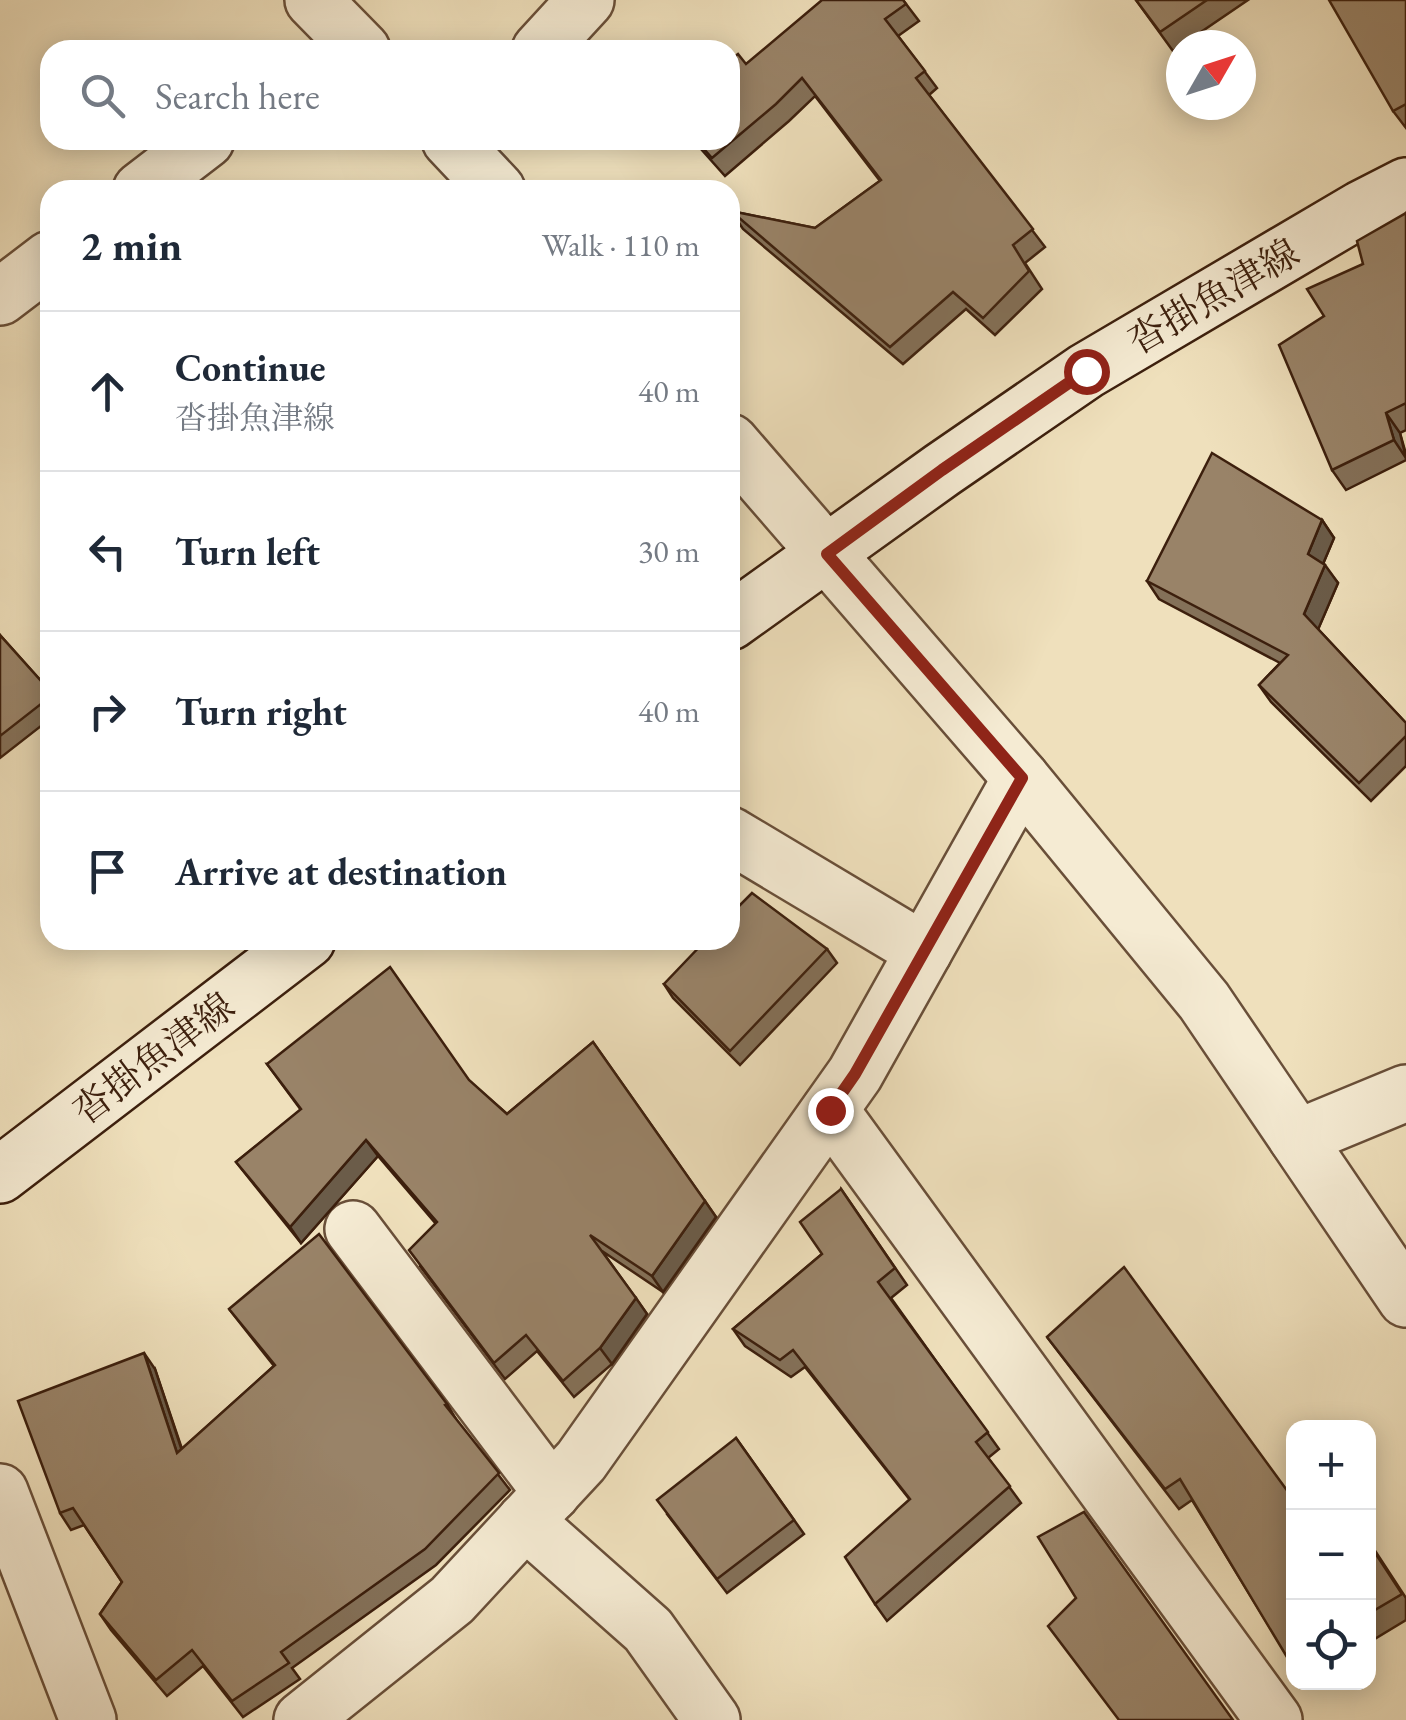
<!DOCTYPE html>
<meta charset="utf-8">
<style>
:root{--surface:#fff;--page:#f2f2f3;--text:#1f2937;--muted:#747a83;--line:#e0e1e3}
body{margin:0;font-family:"EB Garamond","Noto Serif JP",serif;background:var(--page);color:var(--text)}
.controls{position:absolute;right:30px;bottom:30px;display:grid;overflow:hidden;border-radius:20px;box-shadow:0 5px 25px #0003}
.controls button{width:90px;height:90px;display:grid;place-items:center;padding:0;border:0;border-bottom:2px solid var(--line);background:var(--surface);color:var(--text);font:50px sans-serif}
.compass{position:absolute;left:1166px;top:30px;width:90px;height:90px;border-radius:50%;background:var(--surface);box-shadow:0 5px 25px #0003;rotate:51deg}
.stop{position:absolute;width:30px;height:30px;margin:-22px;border:8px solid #8f2418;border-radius:50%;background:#fff}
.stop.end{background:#8f2418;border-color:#fff;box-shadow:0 2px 10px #0008}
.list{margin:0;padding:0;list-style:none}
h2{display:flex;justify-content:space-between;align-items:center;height:130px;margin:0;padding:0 40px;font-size:42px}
h2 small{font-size:32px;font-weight:400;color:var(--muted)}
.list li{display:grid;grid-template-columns:65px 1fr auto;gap:30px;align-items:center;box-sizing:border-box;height:160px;padding:0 40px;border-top:2px solid var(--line)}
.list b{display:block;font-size:38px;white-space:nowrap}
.list p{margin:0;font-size:32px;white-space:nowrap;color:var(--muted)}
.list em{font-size:32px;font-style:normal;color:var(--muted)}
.icon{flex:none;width:55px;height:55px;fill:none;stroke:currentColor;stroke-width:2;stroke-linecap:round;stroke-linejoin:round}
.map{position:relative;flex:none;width:1406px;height:1720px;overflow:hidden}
.search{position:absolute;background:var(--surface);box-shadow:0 5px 25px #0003;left:40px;top:40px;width:700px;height:110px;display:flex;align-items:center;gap:25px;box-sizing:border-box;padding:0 35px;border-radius:30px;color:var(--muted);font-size:38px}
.panel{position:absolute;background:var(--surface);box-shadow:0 5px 25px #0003;left:40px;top:180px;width:700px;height:770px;border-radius:30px}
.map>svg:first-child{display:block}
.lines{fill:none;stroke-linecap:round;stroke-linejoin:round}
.minor-casing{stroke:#694f39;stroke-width:60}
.tertiary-casing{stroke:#694f39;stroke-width:60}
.secondary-casing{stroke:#3c1f0d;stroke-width:60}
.minor{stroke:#f5ebd3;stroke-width:55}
.tertiary{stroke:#f5ebd3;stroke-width:55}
.secondary{stroke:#f5ebd3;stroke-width:55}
.wall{fill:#847159;stroke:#3c1f0d;stroke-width:2.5}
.shaded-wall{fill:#6b5c49;stroke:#3c1f0d;stroke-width:2.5}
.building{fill:#998368;stroke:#3c1f0d;stroke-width:2.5}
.route{stroke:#8f2418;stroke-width:12}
.labels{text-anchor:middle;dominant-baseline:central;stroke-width:10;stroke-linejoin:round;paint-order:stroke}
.street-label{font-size:38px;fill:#3c1f0d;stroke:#f5ebd3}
</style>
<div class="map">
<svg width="1406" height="1720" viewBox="0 0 1406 1720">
<rect width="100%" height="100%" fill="#efe0bc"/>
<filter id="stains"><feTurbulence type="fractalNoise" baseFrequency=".002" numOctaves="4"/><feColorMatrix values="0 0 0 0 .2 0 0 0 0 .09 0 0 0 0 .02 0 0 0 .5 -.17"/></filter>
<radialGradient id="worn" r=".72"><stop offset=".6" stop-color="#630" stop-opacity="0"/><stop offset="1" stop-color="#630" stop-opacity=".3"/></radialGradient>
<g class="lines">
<defs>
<g id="minor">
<polyline points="540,50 586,0"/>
<polyline points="141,190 206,140"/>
<polyline points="0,297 50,259"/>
<polyline points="730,835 924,951"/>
<polyline points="830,1110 1274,1720"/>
<polyline points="1297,1138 1406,1093"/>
<polyline points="353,1229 552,1493"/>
<polyline points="0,1492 88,1720"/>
<polyline points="525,1521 648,1630 712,1720"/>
<polyline points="302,1720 452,1600 581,1461 855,1074 1021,778"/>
</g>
<g id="tertiary">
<polyline points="313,0 362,50"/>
<polyline points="450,140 497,190"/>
<polyline points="730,442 1021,778 1204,1001 1406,1299"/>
</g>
<g id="secondary">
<polyline points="730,622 942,470 1086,371 1361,209 1406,186"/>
<polyline points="0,1175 307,940"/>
</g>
</defs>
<use href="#minor" class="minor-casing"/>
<use href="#tertiary" class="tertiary-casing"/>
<use href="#secondary" class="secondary-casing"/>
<use href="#minor" class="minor"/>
<use href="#tertiary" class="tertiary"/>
<use href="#secondary" class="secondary"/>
</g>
<g class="wall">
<polygon points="903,0 919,21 898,36 937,88 929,95 1045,247 1025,263 1042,289 995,335 966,309 903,364 743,229 731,211 815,228 880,181 815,96 789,121 725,176 693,140 730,140 746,64"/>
<polygon points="1136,0 1248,0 1173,51"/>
<polygon points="1406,0 1406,128 1393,111"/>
<polygon points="1406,213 1406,430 1400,433 1406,454 1406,460 1346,490 1332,470 1363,264"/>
<polygon points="1322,520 1334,538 1323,564 1338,583 1318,629 1406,723 1406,766 1371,801 1271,702 1259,685 1280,663 1159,599 1147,581"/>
<polygon points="0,635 50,691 50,719 0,758"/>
<polygon points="827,949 837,963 740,1065 673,998 664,984"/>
<polygon points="593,1042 716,1217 663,1292 602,1251 647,1314 612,1364 574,1397 537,1351 505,1379 420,1266 436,1224 378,1156 301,1243 236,1162 301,1110 267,1064 469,1081 507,1114"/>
<polygon points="841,1189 907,1285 891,1298 999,1449 988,1458 1021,1503 887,1621 875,1604 910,1500 805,1367 791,1377 745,1346 733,1329 822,1254"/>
<polygon points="229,1309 447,1404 457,1421 510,1490 436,1565 292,1668 300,1679 243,1717 203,1666 167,1696 111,1630 100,1614 122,1582 84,1525 71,1530 60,1513 155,1369 182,1449 274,1366"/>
<polygon points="1047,1337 1294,1500 1294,1667 1192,1500 1179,1509"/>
<polygon points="736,1438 804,1534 727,1593 667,1514"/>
<polygon points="1368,1540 1406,1598 1406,1620 1368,1643"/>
</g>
<g class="shaded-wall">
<polygon points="1386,413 1400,433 1406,458 1394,440"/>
<polygon points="1322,520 1334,538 1320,571 1308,554"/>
<polygon points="1325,565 1338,583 1317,632 1304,614"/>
<polygon points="366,1140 378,1156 301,1243 290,1227"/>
<polygon points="705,1201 716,1217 663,1292 652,1276"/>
<polygon points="636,1298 647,1314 612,1364 600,1348"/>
<polygon points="144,1353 155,1369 188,1469 177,1453"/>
</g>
<g class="building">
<polygon points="822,0 903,0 906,4 885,19 925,71 916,78 1033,229 1013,245 1029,271 983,318 953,292 890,347 731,211 815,228 881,180 802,78 776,104 712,158 696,140 730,140 730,60 738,54 746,64"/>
<polygon points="1136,0 1207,0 1160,32"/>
<polygon points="1329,0 1406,0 1406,104 1393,111"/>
<polygon points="1406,213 1406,403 1386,413 1394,440 1332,470 1279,345 1324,316 1307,289 1363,264 1357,241"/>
<polygon points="1212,453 1322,520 1308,554 1325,565 1304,614 1406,723 1406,736 1359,783 1259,685 1288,655 1147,581"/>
<polygon points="0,635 50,691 50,697 0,736"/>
<polygon points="752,893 827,949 730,1051 664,984 706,940 730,940 730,915"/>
<polygon points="390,967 469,1080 507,1114 593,1042 705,1201 652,1276 590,1235 636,1298 600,1348 563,1381 526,1335 494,1363 409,1250 437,1222 366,1140 290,1227 236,1162 301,1109 267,1064"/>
<polygon points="841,1189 895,1268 878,1282 988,1432 976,1442 1010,1486 875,1604 845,1557 910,1499 793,1350 780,1360 733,1329 822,1254 800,1222"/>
<polygon points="319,1234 447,1404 445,1405 499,1473 425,1549 281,1652 289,1663 232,1701 192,1650 156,1680 100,1614 122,1582 73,1508 60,1513 18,1401 144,1353 177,1453 275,1365 229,1309"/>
<polygon points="1124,1267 1294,1500 1294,1660 1290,1662 1180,1479 1165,1489 1047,1337"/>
<polygon points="736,1438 794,1520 717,1579 657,1500"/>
<polygon points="1084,1512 1233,1720 1119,1720 1048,1626 1076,1598 1038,1537"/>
<polygon points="1368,1542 1402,1594 1368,1614"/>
</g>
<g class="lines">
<polyline class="route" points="830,1110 855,1074 1022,778 827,554 942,470 1086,371"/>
</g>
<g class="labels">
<g class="street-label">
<text transform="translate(1213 296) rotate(-30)">沓掛魚津線</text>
<text transform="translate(153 1058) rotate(-37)">沓掛魚津線</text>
</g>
</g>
<rect width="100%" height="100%" filter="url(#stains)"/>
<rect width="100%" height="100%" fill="url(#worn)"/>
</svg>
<div class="controls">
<button>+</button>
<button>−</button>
<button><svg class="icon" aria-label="locate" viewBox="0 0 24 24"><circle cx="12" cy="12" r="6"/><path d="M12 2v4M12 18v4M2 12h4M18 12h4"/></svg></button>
</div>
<svg class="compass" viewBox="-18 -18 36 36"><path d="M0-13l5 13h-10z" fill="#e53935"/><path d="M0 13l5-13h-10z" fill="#747a83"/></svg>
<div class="stop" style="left:1086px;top:371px"></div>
<div class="stop end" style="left:830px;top:1110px"></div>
<div class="search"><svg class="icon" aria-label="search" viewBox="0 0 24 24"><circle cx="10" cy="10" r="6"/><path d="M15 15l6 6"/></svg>Search here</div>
<section class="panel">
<h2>2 min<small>Walk · 110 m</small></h2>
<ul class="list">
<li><svg class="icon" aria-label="ahead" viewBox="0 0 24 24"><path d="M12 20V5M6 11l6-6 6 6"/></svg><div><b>Continue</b><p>沓掛魚津線</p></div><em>40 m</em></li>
<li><svg class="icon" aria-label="left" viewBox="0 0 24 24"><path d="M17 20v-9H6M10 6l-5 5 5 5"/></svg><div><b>Turn left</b></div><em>30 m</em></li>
<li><svg class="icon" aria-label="right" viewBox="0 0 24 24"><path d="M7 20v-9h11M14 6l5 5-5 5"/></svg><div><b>Turn right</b></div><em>40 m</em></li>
<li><svg class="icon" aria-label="arrive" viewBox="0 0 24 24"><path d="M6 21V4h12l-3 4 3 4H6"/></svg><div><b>Arrive at destination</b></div></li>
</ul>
</section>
</div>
